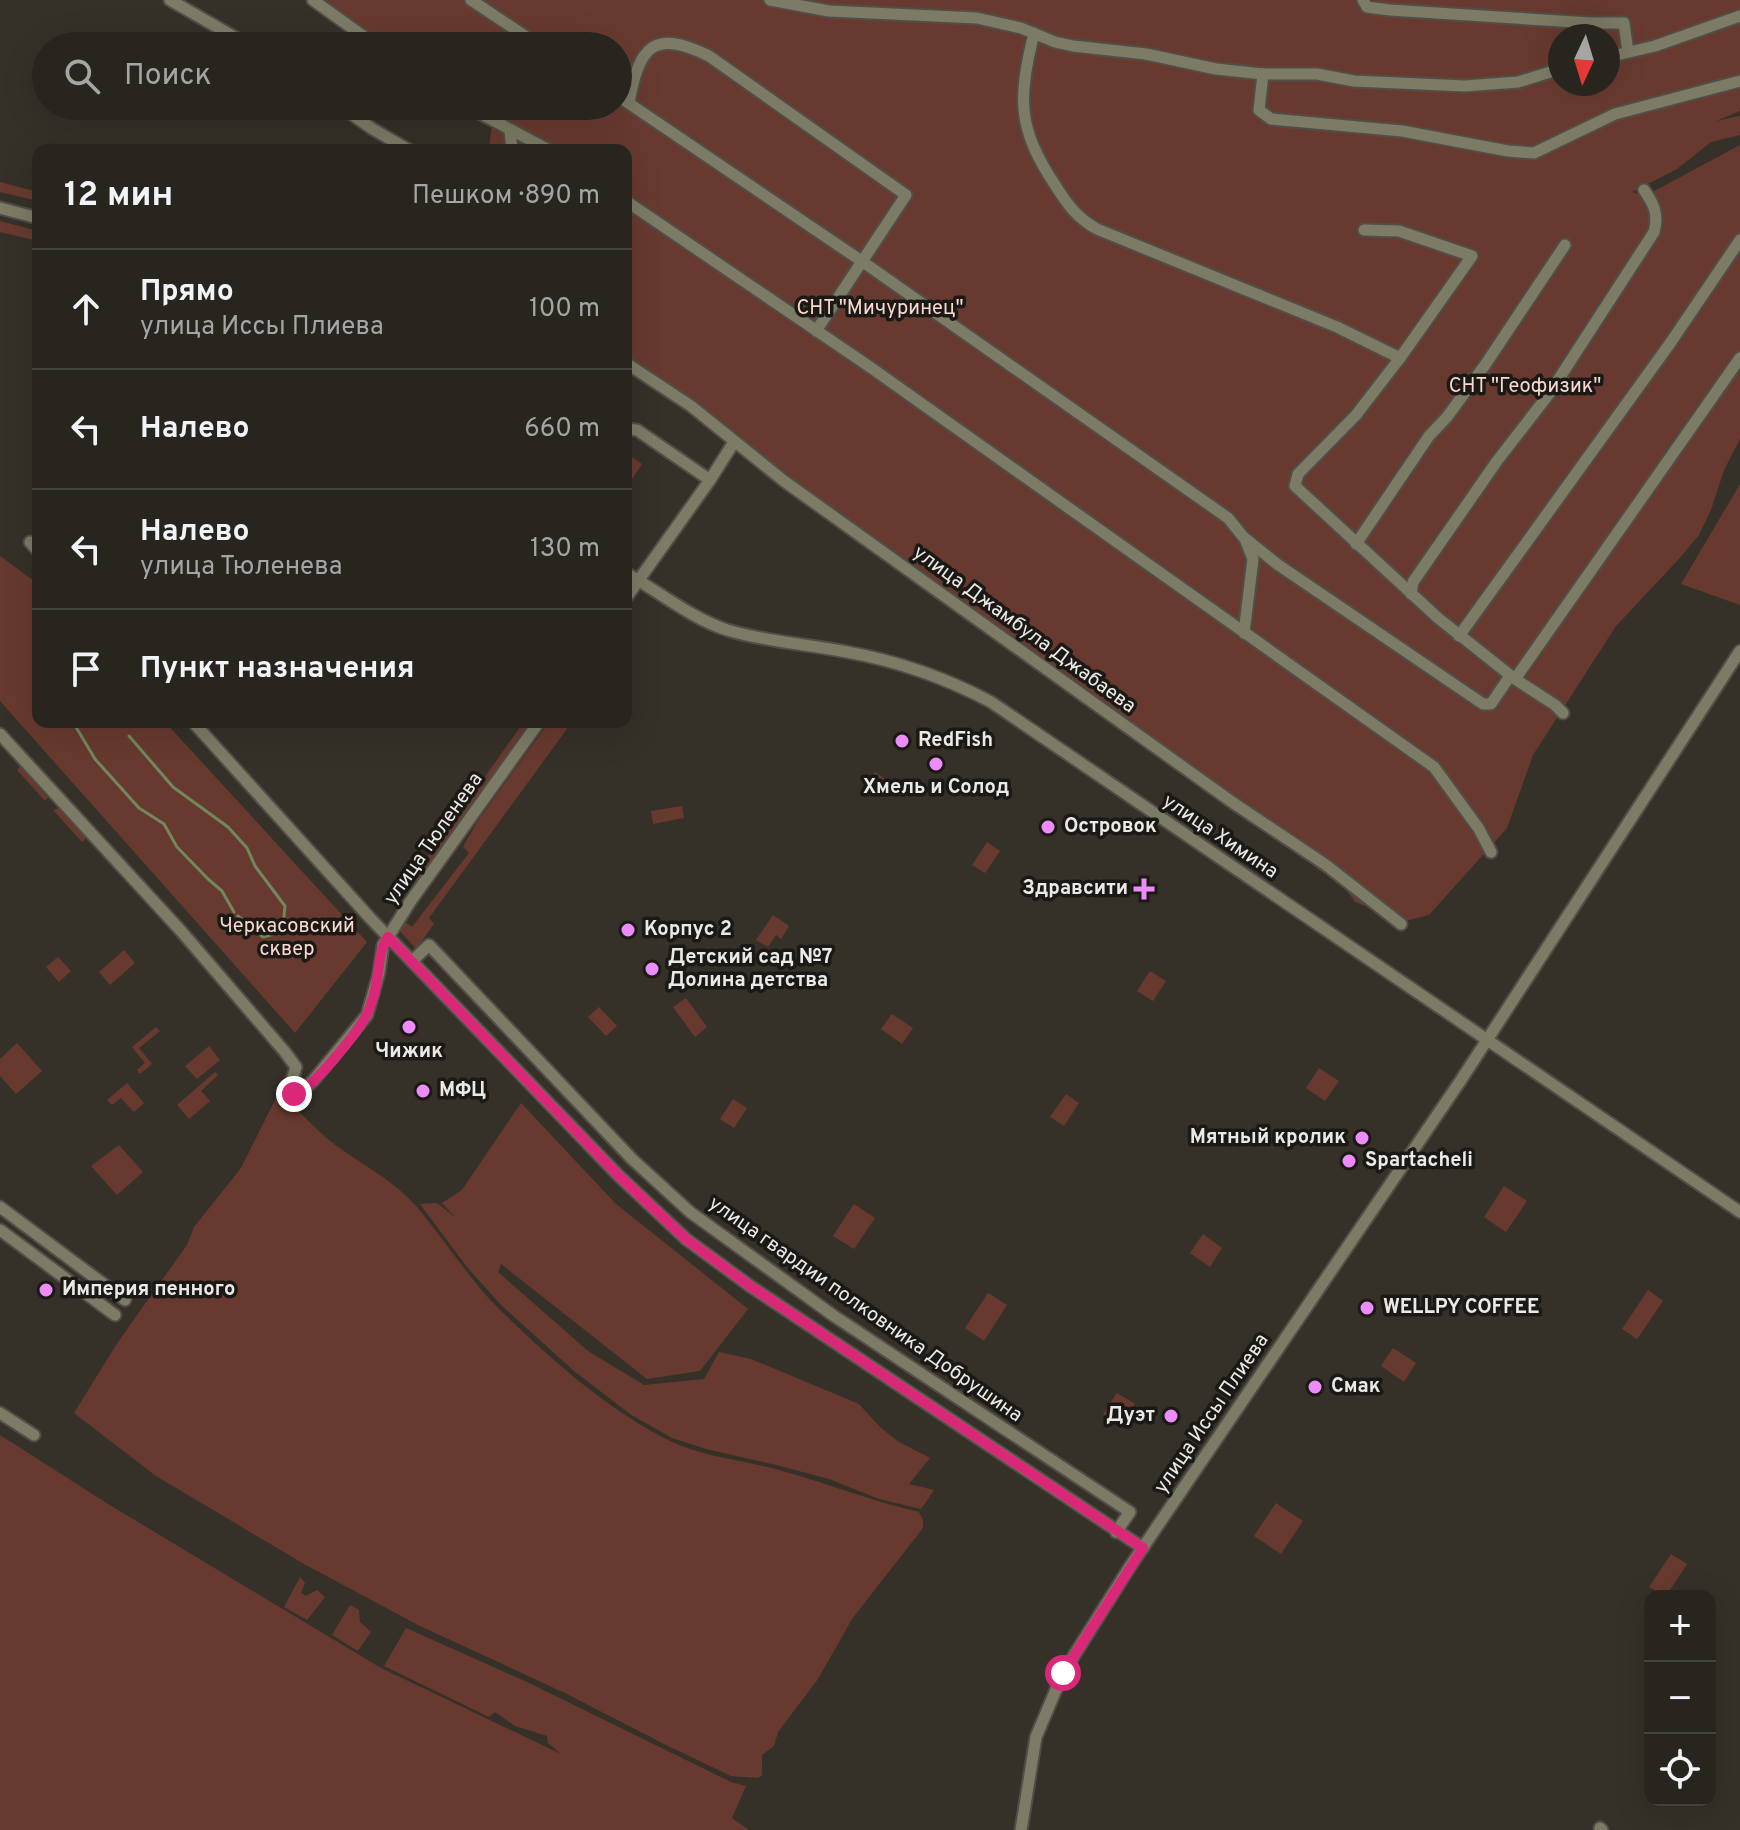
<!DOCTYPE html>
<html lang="ru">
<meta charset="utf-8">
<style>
:root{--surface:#28251f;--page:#302d28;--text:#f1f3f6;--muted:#a5a5a4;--line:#44423d}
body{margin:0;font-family:Overpass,sans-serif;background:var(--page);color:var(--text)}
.controls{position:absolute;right:24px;bottom:24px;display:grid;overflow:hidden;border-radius:16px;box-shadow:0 8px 32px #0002}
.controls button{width:72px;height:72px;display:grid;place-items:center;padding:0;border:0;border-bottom:2px solid var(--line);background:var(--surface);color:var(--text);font:40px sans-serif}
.compass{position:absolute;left:1548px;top:24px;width:72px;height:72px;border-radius:50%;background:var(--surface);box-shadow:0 8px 32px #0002;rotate:184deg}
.stop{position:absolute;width:24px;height:24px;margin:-18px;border:6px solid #db2777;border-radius:50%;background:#fff}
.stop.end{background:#db2777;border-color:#fff;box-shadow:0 2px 8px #0008}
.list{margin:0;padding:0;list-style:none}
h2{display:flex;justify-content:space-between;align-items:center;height:104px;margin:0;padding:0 32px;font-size:34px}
h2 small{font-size:26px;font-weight:400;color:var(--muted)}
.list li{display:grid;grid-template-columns:52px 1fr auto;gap:24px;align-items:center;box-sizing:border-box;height:120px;padding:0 32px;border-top:2px solid var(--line)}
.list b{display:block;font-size:30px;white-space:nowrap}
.list p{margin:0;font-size:26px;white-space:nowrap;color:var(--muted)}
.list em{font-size:26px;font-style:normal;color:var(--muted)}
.icon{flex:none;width:44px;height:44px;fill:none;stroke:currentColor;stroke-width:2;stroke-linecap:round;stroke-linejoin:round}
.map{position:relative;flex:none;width:1740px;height:1830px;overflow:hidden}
.search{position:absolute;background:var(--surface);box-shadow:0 8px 32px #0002;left:32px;top:32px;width:600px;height:88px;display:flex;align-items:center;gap:20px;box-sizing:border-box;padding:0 28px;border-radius:44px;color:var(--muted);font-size:30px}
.panel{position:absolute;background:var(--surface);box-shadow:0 8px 32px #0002;left:32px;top:144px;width:600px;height:584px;border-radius:16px}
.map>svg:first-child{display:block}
.green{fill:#683a2f;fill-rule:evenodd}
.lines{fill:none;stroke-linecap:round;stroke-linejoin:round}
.stream{stroke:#70885b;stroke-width:3}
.minor-casing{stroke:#524e47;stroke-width:15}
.minor{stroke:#7c7b66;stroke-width:11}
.route{stroke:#db2777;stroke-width:10}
.poi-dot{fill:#ec8cfa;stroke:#1b1915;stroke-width:3}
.labels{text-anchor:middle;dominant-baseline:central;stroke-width:7;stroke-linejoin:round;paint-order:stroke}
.park-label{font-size:20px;fill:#fad8cf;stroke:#1b1915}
.street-label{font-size:20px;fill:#ece9e4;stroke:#1b1915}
.poi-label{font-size:20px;font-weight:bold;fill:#ece9e4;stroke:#1b1915;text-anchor:start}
</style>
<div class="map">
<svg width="1740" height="1830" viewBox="0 0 1740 1830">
<rect width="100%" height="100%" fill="#353129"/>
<g class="green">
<path d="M317,0h1423v111l-24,10 24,-5v19l-29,7 -34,27 -45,23 13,4 95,-51v294l-16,31 -13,40 -12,25 -21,25 -62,66 -83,129 -26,73 -78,87 -24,6 -50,-19 -10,-14c-165,-118 -332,-233 -495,-353 -76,-55 -147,-115 -224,-168v-217h-137l3,-28 -23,-16h149v-60h-235zM1560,36h48v48h-48z"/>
<polygon points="0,182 38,192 38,201 0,192"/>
<polygon points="0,221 38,231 38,241 0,232"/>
<polygon points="632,457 642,464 626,488 626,465"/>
<polygon points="1740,484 1740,605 1681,584"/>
<polygon points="0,556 38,584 38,722 165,722 367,942 295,1033 0,701"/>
<polygon points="524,722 530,722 415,883 412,883 411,880"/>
<polygon points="549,722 572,722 429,918 434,924 416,949 400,931 405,922 412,927 469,853 463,847 477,822"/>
<polygon points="21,766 48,798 45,801 17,770"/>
<polygon points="875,772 889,782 880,794 866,784"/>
<polygon points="682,806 684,818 653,824 651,811"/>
<polygon points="60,808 86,838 82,842 53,810"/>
<polygon points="987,842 1000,851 985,873 972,865"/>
<polygon points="773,915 789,926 781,939 776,935 768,947 756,940"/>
<polygon points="124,950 135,963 110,985 99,972"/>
<polygon points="58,957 71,971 59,982 46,967"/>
<polygon points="1150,971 1166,981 1153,1001 1137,991"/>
<polygon points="686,998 707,1027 695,1037 673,1007"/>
<polygon points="599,1007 617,1026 606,1036 588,1017"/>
<polygon points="892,1014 913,1028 902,1044 881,1029"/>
<polygon points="156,1027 160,1031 139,1048 152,1064 140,1074 137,1070 145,1063 132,1047"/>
<polygon points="17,1043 42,1071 16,1094 0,1076 0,1059"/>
<polygon points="209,1046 220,1060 197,1079 185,1066"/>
<polygon points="1319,1068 1339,1081 1325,1101 1306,1088"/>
<polygon points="215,1072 218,1075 201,1091 210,1101 189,1119 177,1105"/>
<polygon points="127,1083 144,1103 134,1112 121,1098 112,1105 107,1100"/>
<polygon points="1066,1094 1079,1103 1064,1126 1050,1117"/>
<path d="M279,1096c21,13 35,33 55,48 28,21 58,35 82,62 29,34 52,72 84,104 50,48 105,98 168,130 34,17 75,20 111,30 47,13 92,31 140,42l4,8v8l-71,91 -34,60 -40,53 -4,14 -12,9v20l-4,3 -27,-2 -67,-32 -99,-51 -147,-68 -114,-61 -148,-88 -82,-63 44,-71 69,-97 7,-18 47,-59 34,-68z"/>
<polygon points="733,1099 747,1108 734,1128 720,1119"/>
<polygon points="521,1103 616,1204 748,1309 700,1371 647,1379 501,1264 498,1272 588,1351 644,1385 704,1379 719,1352 751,1359 859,1404 881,1428 899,1442 930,1458 909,1484 934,1490 921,1509 879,1499 829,1479 776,1465 706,1449 672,1438 630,1414 574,1371 501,1305 467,1267 420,1204 437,1203 455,1217 442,1203 462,1190"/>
<polygon points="119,1145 143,1172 117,1195 91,1166"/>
<polygon points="1504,1186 1527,1201 1506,1232 1484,1217"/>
<polygon points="854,1204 875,1218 854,1249 833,1236"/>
<polygon points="1203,1234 1222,1248 1210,1267 1190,1253"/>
<polygon points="1648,1290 1663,1301 1637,1339 1622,1329"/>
<polygon points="988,1293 1007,1305 984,1341 965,1328"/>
<polygon points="1393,1348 1416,1363 1404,1382 1381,1366"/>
<polygon points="1117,1393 1135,1404 1120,1426 1103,1414"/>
<polygon points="0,1435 108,1504 381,1668 561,1754 548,1743 547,1736 515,1726 495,1712 489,1717 384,1666 406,1628 527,1682 731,1782 746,1786 732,1818 749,1830 0,1830"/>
<polygon points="1276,1503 1303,1521 1281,1554 1254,1536"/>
<polygon points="1671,1554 1687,1564 1666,1596 1649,1587"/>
<polygon points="300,1577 305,1583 301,1593 306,1596 317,1590 325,1597 307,1620 284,1607"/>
<polygon points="350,1605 359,1610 360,1622 371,1632 358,1651 332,1635"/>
</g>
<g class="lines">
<g class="stream">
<polyline points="73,722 95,759 139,808 164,824 177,847 208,879 222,891 234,912"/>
<polyline points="129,736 173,787 228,827 247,848 255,866 285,906 283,926 274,934 263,937 238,916"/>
</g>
<defs>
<g id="minor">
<polyline points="170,0 250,46"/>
<polyline points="313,0 377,46"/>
<polyline points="471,0 540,46"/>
<polyline points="770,0 829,11 977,18 1021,28 1055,42 1073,46 1146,54 1216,69 1263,74 1259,110 1271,119 1402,131 1508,151 1534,153 1615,114 1740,81"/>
<polyline points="1363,0 1367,7 1390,10 1591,23 1624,23 1628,52"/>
<path d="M1034,33c-16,66 -17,94 21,152 12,19 22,33 42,44l240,98 63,31 72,-102 -73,-25 -35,-1"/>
<polyline points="1608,57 1655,46 1740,16"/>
<polyline points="1263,74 1317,74 1354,81 1465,86 1518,82 1560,69"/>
<polyline points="618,96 863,262 1228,518 1245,539 1253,559 1244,633"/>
<path d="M629,103c10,-56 24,-75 80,-47l197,139 -90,136"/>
<polyline points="340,106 371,128 409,150"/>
<polyline points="466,106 549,150"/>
<polyline points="510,131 512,150"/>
<polyline points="626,201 870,367 1434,767 1479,829 1491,852"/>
<polyline points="0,208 38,218"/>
<polyline points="1400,358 1356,415 1298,474 1295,486 1438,618 1515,679 1740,358"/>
<polyline points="626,363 691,406 784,481 1232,802 1326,865 1401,924"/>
<polyline points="626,429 637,430 710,480"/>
<polyline points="1246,539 1277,564 1483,704 1491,704 1510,676"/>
<polyline points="30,542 38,551"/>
<polyline points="1356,544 1429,436 1447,417 1485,365 1565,245"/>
<path d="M626,573c33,19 65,45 101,57 40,12 80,14 120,22 50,9 99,26 144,50l749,510"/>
<path d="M1411,594l2,-12 84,-121 52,-67 105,-162c5,-17 0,-28 -10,-42"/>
<polyline points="626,598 710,480 734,442"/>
<polyline points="1459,636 1671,342 1740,240"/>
<polyline points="1515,679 1555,705 1563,713"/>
<polyline points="193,722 371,919 618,1175 686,1239 750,1286 1143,1548"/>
<polyline points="0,734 181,931 285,1052 296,1067 289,1090 298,1094 313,1081 367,1015 379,973 383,945 410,902 539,722"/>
<polyline points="412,961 429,945 632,1159 690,1212 834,1316 1130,1512 1116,1532"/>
<polyline points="0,1207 125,1300"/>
<polyline points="0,1230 115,1315"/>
<polyline points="0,1413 34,1435"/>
<polyline points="1600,1828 1602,1830"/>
<polyline points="1021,1830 1036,1737 1063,1673 1131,1565 1461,1080 1740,651"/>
</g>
</defs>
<use href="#minor" class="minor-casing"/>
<use href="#minor" class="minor"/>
</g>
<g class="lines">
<path class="route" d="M294,1094c18,-4 63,-61 72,-78 3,-5 5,-12 7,-18 7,-20 3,-43 15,-61l230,238 68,64 64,47 393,262 -80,125"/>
</g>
<g class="poi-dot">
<circle cx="902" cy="741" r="8"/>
<circle cx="936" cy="764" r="8"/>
<circle cx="1048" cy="827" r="8"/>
<path d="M1140 877h8v8h8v8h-8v8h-8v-8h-8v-8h8z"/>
<circle cx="628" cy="930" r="8"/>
<circle cx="652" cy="969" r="8"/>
<circle cx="409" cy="1027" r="8"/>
<circle cx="423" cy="1091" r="8"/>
<circle cx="1362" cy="1138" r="8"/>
<circle cx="1349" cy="1161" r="8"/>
<circle cx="46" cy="1290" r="8"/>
<circle cx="1367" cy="1308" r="8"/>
<circle cx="1315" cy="1387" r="8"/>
<circle cx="1171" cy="1416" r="8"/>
</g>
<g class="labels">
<g class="park-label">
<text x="880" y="309">СНТ "Мичуринец"</text>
<text x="1525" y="387">СНТ "Геофизик"</text>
<text x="287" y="927">Черкасовский<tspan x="287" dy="23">сквер</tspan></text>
</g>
<g class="street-label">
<text transform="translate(1024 630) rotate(36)">улица Джамбула Джабаева</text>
<text transform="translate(1220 837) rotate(34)">улица Химина</text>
<text transform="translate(434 839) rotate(-55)">улица Тюленева</text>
<text transform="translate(865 1310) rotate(35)">улица гвардии полковника Добрушина</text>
<text transform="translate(1212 1414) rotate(-56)">улица Иссы Плиева</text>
</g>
<g class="poi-label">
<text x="918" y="741">RedFish</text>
<text x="936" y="788" text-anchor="middle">Хмель и Солод</text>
<text x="1064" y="827">Островок</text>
<text x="1128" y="889" text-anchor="end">Здравсити</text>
<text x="644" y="930">Корпус 2</text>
<text x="668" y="958">Детский сад №7<tspan x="668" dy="23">Долина детства</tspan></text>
<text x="409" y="1052" text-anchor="middle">Чижик</text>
<text x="439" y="1091">МФЦ</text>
<text x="1346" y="1138" text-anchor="end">Мятный кролик</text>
<text x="1365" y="1161">Spartacheli</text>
<text x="62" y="1290">Империя пенного</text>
<text x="1383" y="1308">WELLPY COFFEE</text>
<text x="1331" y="1387">Смак</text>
<text x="1155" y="1416" text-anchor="end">Дуэт</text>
</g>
</g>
</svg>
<div class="controls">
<button>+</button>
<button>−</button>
<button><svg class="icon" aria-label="locate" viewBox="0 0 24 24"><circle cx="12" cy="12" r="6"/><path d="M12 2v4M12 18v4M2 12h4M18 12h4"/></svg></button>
</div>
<svg class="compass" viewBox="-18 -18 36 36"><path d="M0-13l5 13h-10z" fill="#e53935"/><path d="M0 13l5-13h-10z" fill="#a5a5a4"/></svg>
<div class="stop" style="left:1063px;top:1673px"></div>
<div class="stop end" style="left:294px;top:1094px"></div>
<div class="search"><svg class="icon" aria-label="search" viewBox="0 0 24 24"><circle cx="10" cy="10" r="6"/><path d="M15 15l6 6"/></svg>Поиск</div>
<section class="panel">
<h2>12 мин<small>Пешком · 890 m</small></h2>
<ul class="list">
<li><svg class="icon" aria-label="ahead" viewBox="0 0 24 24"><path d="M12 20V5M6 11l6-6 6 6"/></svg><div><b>Прямо</b><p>улица Иссы Плиева</p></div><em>100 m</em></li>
<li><svg class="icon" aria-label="left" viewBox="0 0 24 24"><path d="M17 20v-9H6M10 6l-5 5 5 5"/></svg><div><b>Налево</b></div><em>660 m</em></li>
<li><svg class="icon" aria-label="left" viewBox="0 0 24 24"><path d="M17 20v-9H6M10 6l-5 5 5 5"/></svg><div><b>Налево</b><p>улица Тюленева</p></div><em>130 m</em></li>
<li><svg class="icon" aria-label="arrive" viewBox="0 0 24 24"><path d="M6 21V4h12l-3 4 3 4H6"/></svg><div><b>Пункт назначения</b></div></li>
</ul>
</section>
</div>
